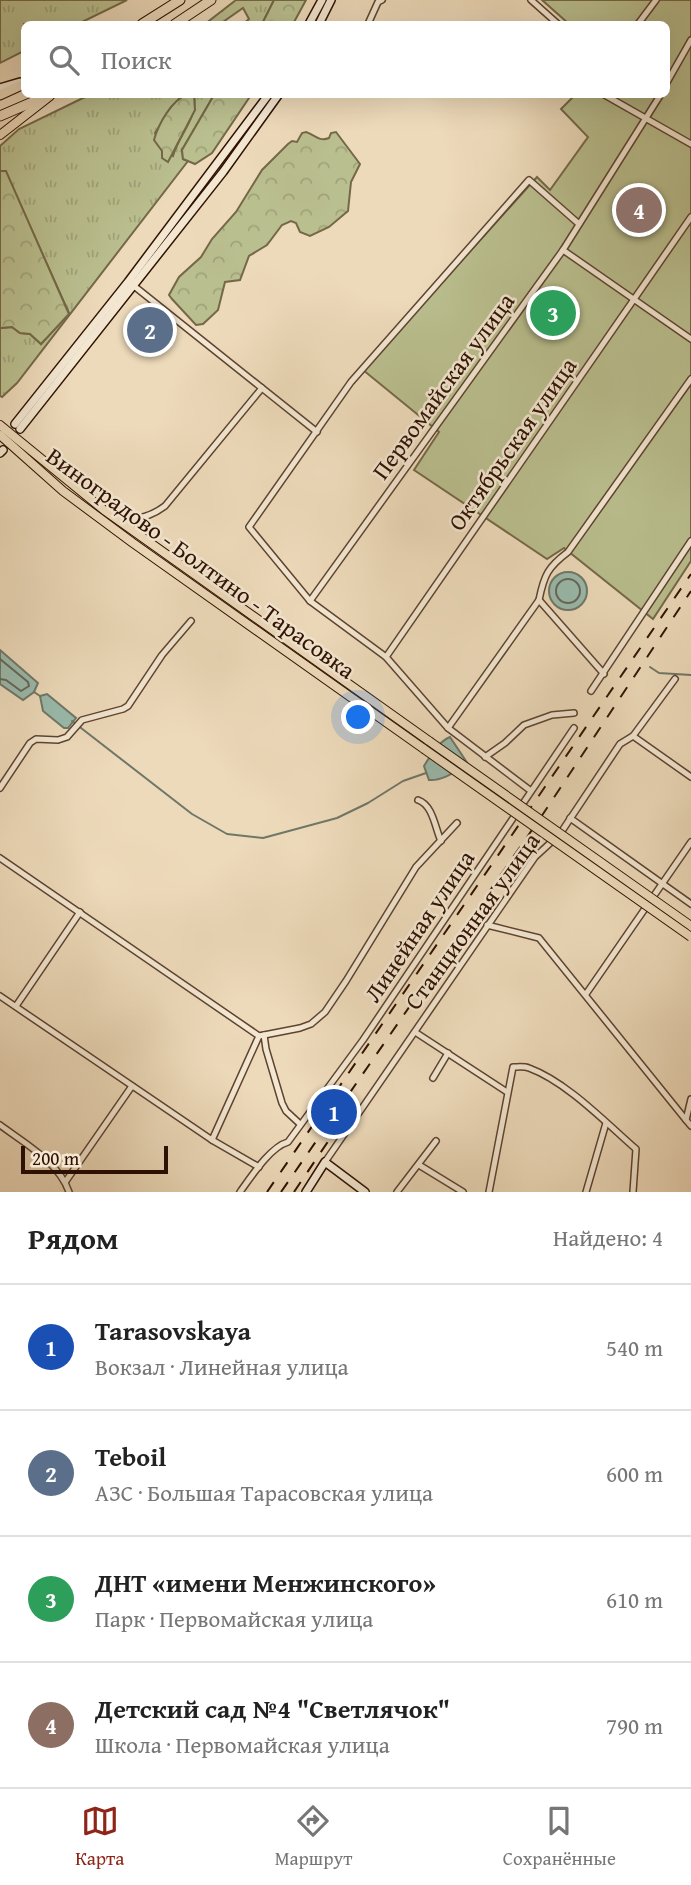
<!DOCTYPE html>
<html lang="ru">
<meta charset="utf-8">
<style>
:root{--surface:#fff;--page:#f2f2f2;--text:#222;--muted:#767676;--line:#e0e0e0;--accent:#8f2418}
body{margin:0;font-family:"Gentium Book Plus",serif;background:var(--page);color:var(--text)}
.scale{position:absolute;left:21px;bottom:18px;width:147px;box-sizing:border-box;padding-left:7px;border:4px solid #2f1102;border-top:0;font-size:19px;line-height:24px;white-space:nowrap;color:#2f1102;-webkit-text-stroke:5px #f3e7d2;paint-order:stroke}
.you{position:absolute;left:359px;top:718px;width:24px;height:24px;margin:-18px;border:5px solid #fff;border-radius:50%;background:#1a73e8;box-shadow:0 0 0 10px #1a73e833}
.badge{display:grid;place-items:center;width:46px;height:46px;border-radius:50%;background:var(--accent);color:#fff;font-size:23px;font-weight:700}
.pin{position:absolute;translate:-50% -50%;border:4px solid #fff;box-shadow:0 2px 7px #0006}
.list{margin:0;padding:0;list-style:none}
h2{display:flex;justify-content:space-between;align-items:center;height:91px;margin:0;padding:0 28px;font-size:30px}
h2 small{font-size:23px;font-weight:400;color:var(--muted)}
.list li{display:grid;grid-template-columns:46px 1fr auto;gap:21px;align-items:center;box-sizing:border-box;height:126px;padding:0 28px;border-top:2px solid var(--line)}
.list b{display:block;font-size:26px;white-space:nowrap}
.list p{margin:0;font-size:23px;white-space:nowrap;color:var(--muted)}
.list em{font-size:23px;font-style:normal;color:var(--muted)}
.icon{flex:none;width:38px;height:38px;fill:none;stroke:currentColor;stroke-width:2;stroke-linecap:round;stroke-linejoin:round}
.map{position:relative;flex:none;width:691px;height:1192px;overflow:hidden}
.search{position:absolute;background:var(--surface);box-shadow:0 7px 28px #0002;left:21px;right:21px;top:21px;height:77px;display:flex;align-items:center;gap:18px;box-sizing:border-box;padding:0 24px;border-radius:10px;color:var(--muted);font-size:26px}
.sheet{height:595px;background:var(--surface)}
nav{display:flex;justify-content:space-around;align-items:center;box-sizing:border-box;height:98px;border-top:2px solid var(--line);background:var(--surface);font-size:19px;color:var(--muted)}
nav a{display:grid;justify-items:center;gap:4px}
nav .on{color:var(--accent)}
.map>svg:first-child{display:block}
.grass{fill:url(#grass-tufts);stroke:#746848;stroke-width:2}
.forest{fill:url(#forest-crowns);stroke:#746848;stroke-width:2}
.garden{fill:#babf8f;stroke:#746848;stroke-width:2}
.water{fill:#99bbad;stroke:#6f7769;stroke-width:2}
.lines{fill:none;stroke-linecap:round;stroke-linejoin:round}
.shore{stroke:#646658;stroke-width:2}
.stream{stroke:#6f7769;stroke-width:2}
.street-casing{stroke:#5e4330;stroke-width:8}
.secondary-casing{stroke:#2f1102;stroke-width:10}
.primary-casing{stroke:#2f1102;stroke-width:10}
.highway-casing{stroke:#2f1102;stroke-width:11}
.street{stroke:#f3e7d2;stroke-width:5}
.secondary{stroke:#f3e7d2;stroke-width:7}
.primary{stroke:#eddaba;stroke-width:8}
.highway{stroke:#eddaba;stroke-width:9}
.rail{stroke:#2f1102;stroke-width:2;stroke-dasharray:12 12;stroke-linecap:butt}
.primary-bridge-casing{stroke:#2f1102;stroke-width:10;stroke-linecap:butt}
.primary-bridge{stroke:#eddaba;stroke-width:8}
.labels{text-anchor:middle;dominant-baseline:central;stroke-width:5;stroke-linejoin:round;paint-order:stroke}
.street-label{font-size:24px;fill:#2f1102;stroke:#f3e7d2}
</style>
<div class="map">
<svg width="691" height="1192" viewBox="0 0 691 1192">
<defs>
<pattern id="grass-tufts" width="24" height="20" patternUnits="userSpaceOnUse" patternTransform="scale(1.75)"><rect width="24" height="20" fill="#babf8f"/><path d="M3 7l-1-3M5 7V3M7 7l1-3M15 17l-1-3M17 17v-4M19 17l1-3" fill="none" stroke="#a0a37a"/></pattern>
<pattern id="forest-crowns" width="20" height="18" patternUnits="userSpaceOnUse" patternTransform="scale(1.75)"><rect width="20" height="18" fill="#babf8f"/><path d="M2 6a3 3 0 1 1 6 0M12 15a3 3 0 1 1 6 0" fill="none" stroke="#a0a37a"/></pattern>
</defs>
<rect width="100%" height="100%" fill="#eddaba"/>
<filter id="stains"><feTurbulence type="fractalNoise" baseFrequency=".00286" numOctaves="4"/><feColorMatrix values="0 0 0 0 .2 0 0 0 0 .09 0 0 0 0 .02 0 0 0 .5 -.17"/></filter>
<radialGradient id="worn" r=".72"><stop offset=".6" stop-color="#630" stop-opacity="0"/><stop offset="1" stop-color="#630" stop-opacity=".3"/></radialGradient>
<g class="grass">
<polygon points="0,0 127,0 78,24 24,24 24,51 0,63"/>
<polygon points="236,0 274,0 262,24 243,24 249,19 243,8 220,24 205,24"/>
<path d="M89,95h98l-6,1 -26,37 7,18 11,5c6,-22 25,-38 21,-61h20l-32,55 1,9 5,2 -171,222 -15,14 -2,-1v-68l12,-1 8,6 10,1 11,10 28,-31 -64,-142h-5v-25l19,-17z"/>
</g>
<g class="forest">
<polygon points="274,0 306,0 293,24 262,24"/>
<path d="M187,95h7l1,15 -27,52 -6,-4v-7l-8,-11c4,-15 18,-41 33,-45z"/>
<polygon points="214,95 251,95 212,153 195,164 183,159 182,150"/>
<path d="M306,132c9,3 13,10 23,6l2,-5 5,-1 24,32 -9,18 -3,29 -19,16 -19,9 -10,-4 -4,-9 -5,-2 -9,4 -15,20 -18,11 -9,24 -15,2 -7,28 -15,14 -7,1 -24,-26 -3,-4 10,-18 22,-20 11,-18 24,-27 26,-42 26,-26 4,-3 5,1 5,-9z"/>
<polygon points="0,171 6,171 69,314 41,344 30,334 20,333 12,327 0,328"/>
</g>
<polygon class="garden" points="542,0 691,0 691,561 653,619 564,548 547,559 414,470 439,432 363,370 537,177 550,190 588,137 561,109 575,95 666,94 666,24 569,24"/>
<g class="water">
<circle cx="568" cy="591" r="19"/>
<polygon points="0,650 38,683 34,692 23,700 0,684"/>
<polygon points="47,694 76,718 68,728 64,728 43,711 40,696"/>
<path d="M450,737l18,27c-12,7 -25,17 -39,16l-5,-14c7,-11 14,-24 26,-29z"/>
</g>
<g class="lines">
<g class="shore">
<circle cx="568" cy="591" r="12"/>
<polyline points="0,659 28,682 29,686 21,691 6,680 0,679"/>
</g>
<g class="stream">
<polyline points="650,667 659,673 691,675"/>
<polyline points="34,692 40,696"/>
<polyline points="72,721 192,814 227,834 263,838 337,818 368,803 403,781 426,773"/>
</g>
<defs>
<g id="street">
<polyline points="531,0 558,24"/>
<polyline points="368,24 378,2 382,0"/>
<polyline points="638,24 656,0"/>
<polyline points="666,84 691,40"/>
<polyline points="603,94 691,144"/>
<polyline points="563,250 691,339"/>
<polyline points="134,286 317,432"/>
<path d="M114,515c19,7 35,3 51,-9l97,-118"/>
<polyline points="539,600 604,674"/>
<polyline points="310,601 563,250 661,94"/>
<polyline points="386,657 691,217"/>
<polyline points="591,691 691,541"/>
<path d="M448,728l91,-128c5,-25 9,-33 29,-48l123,-173"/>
<polyline points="633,736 691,777"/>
<polyline points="485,757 505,743 524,725 552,715 574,713"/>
<polyline points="0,788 30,743 36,739 58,740 67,737 82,720 123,709 128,706 162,655 191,621"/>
<polyline points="531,791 448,728 386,657 310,601 249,527 351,382 529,180 579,224"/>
<path d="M418,800c15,5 17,28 23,41"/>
<polyline points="570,818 691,904"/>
<polyline points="0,858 259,1036"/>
<polyline points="487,925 539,938 686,1120"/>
<polyline points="586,994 691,842"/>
<polyline points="0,996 212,1140 259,1167"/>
<polyline points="16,1006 80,912"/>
<polyline points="415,1032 507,1092"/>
<polyline points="264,1035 266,1049 282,1103 286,1111 300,1124"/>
<polyline points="433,1078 448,1053"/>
<polyline points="691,1099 686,1120 691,1126"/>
<path d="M0,1125c24,18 59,37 69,67"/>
<polyline points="212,1140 259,1036 300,1028 311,1024 325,1012 346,981 416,867 457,823"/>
<polyline points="325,1162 535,857 560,834 620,744 633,736 675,679"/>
<polyline points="419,1165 463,1192"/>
<polyline points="66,1181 132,1086"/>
<path d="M240,1192c11,-15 30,-45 48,-50l75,-102 211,-312"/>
<polyline points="397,1192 436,1141"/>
<path d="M489,1192l24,-125c5,0 11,-1 16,1 38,14 77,55 107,81l-3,43"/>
<polyline points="586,1192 606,1123"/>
</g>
<g id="secondary">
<polyline points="309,24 322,0"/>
<polyline points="319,24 331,0"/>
<polyline points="0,88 20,82"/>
<polyline points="15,424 128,282 269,94"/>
<polyline points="20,429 223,172 279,94"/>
<polyline points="0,453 3,450"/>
<polyline points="306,1192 325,1162 365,1192"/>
</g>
<g id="primary">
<polyline points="0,135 50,96"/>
<polyline points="0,425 104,510 429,741"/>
<polyline points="0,435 63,491 133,543 424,749"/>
</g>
<g id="highway">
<polyline points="142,24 180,0"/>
<polyline points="175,24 211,0"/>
<polyline points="0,95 24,84"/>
<polyline points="0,116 51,94"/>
</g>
</defs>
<use href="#street" class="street-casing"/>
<use href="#secondary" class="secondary-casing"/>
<use href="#primary" class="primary-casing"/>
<use href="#highway" class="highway-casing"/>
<use href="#street" class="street"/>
<use href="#secondary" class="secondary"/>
<use href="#primary" class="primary"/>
<use href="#highway" class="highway"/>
<g class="rail">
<polyline points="267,1192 691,574"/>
<polyline points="281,1192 543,814 691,591"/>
<polyline points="294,1192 329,1140"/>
</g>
<defs>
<g id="primary-bridge">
<polyline points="429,741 691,926"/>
<polyline points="424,749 691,937"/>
</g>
</defs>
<use href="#primary-bridge" class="primary-bridge-casing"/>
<use href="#primary-bridge" class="primary-bridge"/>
</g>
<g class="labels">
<g class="street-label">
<text transform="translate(443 386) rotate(-54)">Первомайская улица</text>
<text transform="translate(512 444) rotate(-55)">Октябрьская улица</text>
<text transform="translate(201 563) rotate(36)">Виноградово - Болтино - Тарасовка</text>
<text transform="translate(472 921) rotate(-54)">Станционная улица</text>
<text transform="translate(419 926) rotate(-56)">Линейная улица</text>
</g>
</g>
<rect width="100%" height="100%" filter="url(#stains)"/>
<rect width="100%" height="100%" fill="url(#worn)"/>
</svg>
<div class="scale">200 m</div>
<div class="you"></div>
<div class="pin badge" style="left:334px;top:1112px;background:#1a4fb4">1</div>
<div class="pin badge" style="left:150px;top:330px;background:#5c6f8a">2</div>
<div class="pin badge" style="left:553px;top:313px;background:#2e9e5b">3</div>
<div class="pin badge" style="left:639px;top:210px;background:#8d6e63">4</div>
<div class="search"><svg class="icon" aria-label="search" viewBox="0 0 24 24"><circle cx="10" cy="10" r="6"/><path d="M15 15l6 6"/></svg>Поиск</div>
</div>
<section class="sheet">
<h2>Рядом<small>Найдено: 4</small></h2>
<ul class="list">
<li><span class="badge" style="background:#1a4fb4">1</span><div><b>Tarasovskaya</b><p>Вокзал · Линейная улица</p></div><em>540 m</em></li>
<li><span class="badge" style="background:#5c6f8a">2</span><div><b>Teboil</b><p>АЗС · Большая Тарасовская улица</p></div><em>600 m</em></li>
<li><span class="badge" style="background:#2e9e5b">3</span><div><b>ДНТ «имени Менжинского»</b><p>Парк · Первомайская улица</p></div><em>610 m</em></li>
<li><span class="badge" style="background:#8d6e63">4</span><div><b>Детский сад №4 &quot;Светлячок&quot;</b><p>Школа · Первомайская улица</p></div><em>790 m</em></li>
</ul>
</section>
<nav>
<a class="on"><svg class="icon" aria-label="map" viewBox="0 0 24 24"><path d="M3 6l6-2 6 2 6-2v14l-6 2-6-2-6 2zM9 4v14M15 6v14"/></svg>Карта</a>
<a><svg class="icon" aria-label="directions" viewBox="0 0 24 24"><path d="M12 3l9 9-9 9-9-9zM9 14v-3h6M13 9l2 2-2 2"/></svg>Маршрут</a>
<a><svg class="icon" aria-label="saved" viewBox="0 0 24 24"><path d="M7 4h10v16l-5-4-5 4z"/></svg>Сохранённые</a>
</nav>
